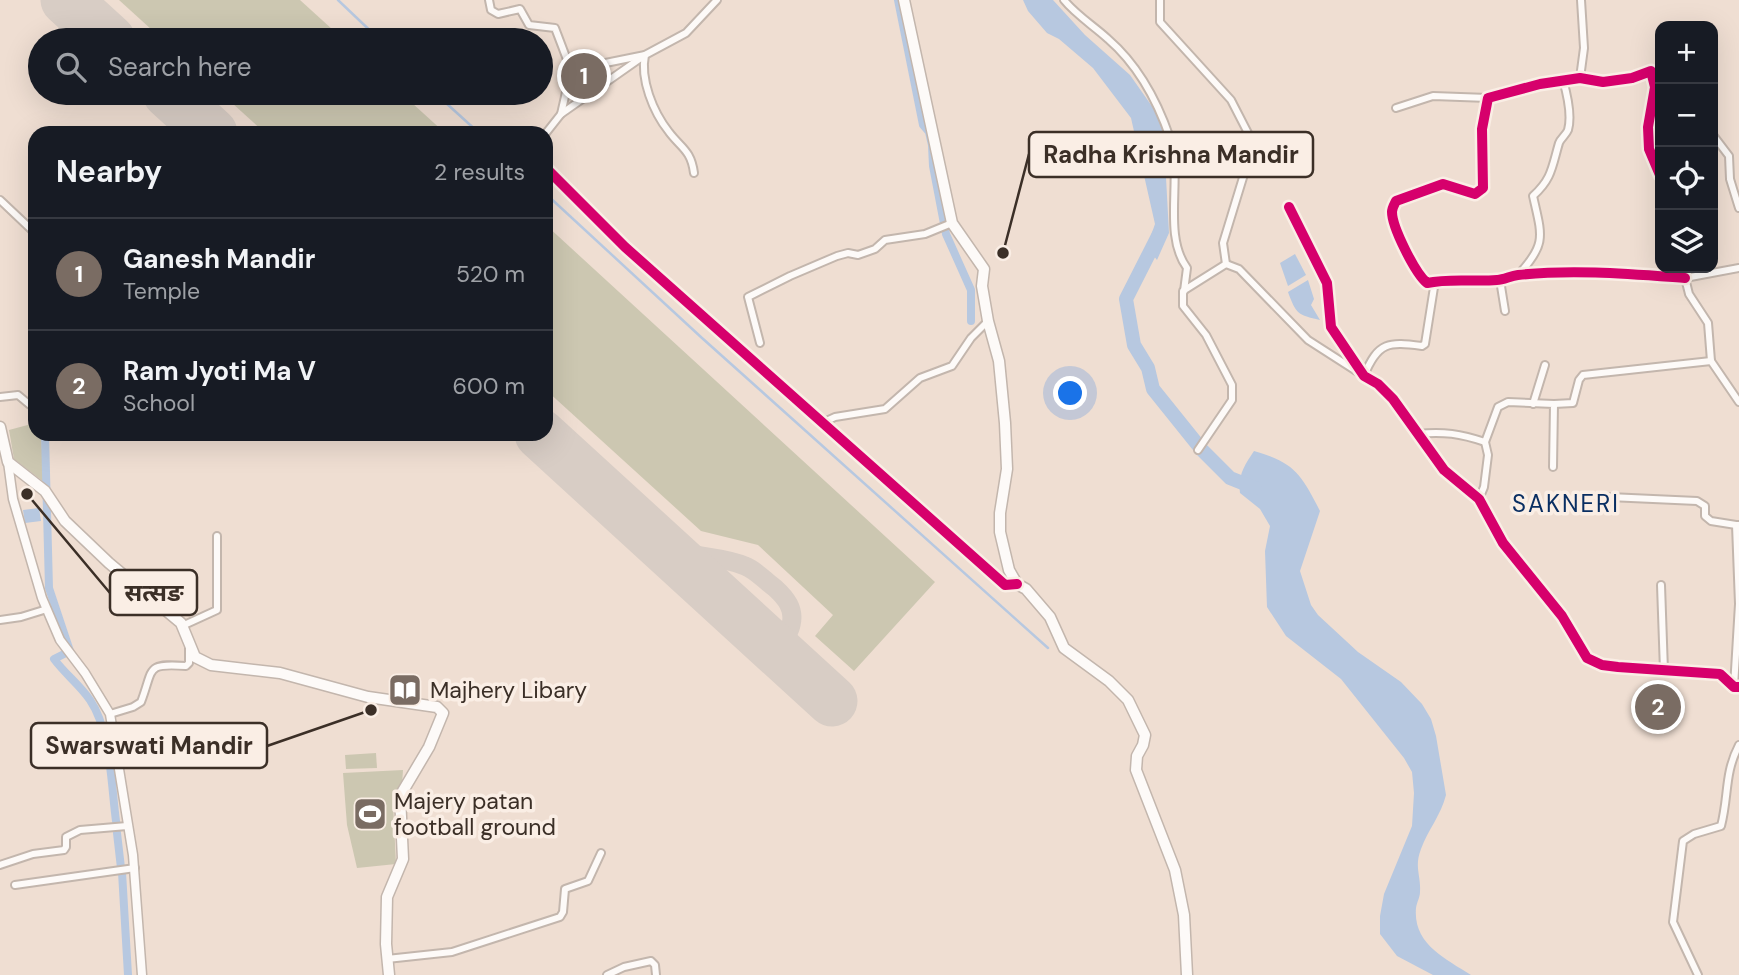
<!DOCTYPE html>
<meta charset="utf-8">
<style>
:root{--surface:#171b24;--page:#20242c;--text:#f1f3f6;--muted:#9ea1a6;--line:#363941;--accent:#7a6c63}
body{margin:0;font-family:"DM Sans","Noto Sans Devanagari",sans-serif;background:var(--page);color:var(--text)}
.controls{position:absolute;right:21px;top:21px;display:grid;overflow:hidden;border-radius:14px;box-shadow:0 7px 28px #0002}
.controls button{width:63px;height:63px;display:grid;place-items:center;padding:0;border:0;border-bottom:2px solid var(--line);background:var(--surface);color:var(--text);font:35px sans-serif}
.you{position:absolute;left:1071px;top:394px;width:24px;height:24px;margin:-18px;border:5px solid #fff;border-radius:50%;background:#1a73e8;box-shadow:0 0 0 10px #1a73e833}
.badge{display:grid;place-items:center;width:46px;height:46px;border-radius:50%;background:var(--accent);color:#fff;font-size:23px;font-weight:700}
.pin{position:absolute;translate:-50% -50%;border:4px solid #fff;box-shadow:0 2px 7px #0006}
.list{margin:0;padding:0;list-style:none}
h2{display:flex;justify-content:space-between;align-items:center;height:91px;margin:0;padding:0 28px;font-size:30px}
h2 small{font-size:23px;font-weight:400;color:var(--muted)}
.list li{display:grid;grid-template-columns:46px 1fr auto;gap:21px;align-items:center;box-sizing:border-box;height:112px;padding:0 28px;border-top:2px solid var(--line)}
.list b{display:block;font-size:26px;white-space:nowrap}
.list p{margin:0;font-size:23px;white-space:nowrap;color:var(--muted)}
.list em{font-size:23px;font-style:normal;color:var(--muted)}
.icon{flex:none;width:38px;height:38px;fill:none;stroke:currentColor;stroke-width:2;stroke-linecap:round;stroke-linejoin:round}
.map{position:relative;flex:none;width:1739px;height:975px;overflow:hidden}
.search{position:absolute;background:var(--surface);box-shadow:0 7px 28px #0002;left:28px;top:28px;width:525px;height:77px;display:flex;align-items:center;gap:18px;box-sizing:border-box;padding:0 24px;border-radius:38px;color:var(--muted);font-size:26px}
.panel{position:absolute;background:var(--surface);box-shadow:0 7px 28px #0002;left:28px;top:126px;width:525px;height:315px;border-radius:21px}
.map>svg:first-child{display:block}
.green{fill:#ccc7b1}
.water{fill:#b7c8e0}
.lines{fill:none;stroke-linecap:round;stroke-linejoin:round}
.stream{stroke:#b7c8e0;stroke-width:2.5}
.canal{stroke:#b7c8e0;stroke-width:8}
.river{stroke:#b7c8e0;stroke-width:14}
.taxiway{stroke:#d8cdc5;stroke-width:19}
.runway{stroke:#d8cdc5;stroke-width:51}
.minor-casing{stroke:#c3b6ad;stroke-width:10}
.tertiary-casing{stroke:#c3b6ad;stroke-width:11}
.primary-casing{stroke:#c3b6ad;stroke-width:13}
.minor{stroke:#fdfaf8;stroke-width:6}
.tertiary{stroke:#fdfaf8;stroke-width:8}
.primary{stroke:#fdfaf8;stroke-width:10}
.cycleway-casing{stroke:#faeee5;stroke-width:15}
.cycleway{stroke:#d6006c;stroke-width:10}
.labels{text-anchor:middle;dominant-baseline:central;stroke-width:7;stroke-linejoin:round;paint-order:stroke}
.poi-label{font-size:23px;fill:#3b2f27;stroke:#faeee5;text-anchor:start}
.neighbourhood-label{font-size:24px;letter-spacing:2px;fill:#092e62;stroke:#faeee5}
.leader{fill:none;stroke:#3b2f27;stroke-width:2.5}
.callout-dot{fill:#3b2f27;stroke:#faeee5;stroke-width:2.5}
.callout{fill:#faeee5;stroke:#3b2f27;stroke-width:2.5}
.callout-label{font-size:24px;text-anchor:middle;font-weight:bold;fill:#3b2f27}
</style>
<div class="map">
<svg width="1739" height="975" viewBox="0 0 1739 975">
<rect width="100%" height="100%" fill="#efded2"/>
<g class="green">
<polygon points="119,0 300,0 344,40 163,40"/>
<polygon points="221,93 401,93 445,133 265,133"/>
<polygon points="546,225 935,582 854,671 815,636 833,615 758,545 701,531 546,390"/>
<polygon points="35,423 35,434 41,434 44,482 14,459 9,430"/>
<polygon points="376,753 377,768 346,769 345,755"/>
<polygon points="403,770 402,784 393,803 396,864 357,868 347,825 343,773"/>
</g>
<g class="water">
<polygon points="1023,0 1053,0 1085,35 1130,75 1163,122 1169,233 1157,260 1147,247 1155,224 1131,118 1093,68 1059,39 1047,33 1028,11"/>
<polygon points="1295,254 1306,275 1288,286 1280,263"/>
<path d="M1308,280l6,19 -3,6 9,15c-22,-5 -24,-6 -32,-28z"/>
<path d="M1254,451c41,12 47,23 66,60l-20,60 11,34 7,10 40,37 43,30 21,22 9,15 5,17 10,59c-5,20 -18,35 -25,54 -7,18 0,26 -1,43 0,5 -3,10 -4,16 -3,36 29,50 55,67h-38l-36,-19 -17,-22v-18l4,-22 28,-68 2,-33 -2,-21 -8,-14 -63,-79 -55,-43 -19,-29 -2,-56 5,-25 -10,-17 -20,-16c-2,-18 4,-27 14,-42z"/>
<polygon points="39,508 41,521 25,523 23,510"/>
</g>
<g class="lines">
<g class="stream">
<polyline points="338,0 380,40"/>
<polyline points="435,93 479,133"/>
<polyline points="546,194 702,338 1048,648"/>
</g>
<g class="canal">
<polyline points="898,0 923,125 929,132 932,145 933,166 946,234 971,290 971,321"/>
<path d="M45,434l4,154 21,63 -16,8c11,15 26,26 36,41 21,31 21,84 26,121"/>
<polyline points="117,833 121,868"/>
<polyline points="122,872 128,975"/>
</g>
<polyline class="river" points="1159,234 1126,299 1134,345 1148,368 1153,389 1202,450 1230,478 1255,488"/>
<path class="taxiway" d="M649,534c8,5 15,11 23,15 23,9 50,7 73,17 11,4 20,15 30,22 11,10 20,21 16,37 -2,9 -8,17 -16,20 -35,14 -39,-27 -54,-46"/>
<g class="runway">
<polyline points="66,0 110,40"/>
<polyline points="168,93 212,133"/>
<polyline points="540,434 832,701"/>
</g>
<defs>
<g id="minor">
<polyline points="489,0 491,10 498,14 520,9 529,25 555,28 571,70"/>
<path d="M1064,0c12,15 30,26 44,39 30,26 49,61 62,99 13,40 -8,96 17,130l-3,23"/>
<polyline points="1160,0 1160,22 1231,100 1249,135 1245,171 1223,243 1226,264"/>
<polyline points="1580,78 1584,48 1581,0"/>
<polyline points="1396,108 1433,96 1488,98"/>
<path d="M561,114l84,-59c-5,24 8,57 24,77 12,16 22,18 25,41"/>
<polyline points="546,133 561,114 571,70 645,55 686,33 717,0"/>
<polyline points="1713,135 1729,156 1730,179 1739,208"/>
<polyline points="546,168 625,247 1005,585 1017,584"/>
<path d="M1660,175l-11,-26 -1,-22 7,-40 -4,-16 -19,7 -29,4 -23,-4 -40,6 -52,14 -6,31 1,59 -8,6 -32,-10 -47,17c-2,4 -4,7 -4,11 0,15 23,61 35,71 23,-5 46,-1 70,-3 7,0 13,-4 21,-5 55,-6 112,-1 167,3"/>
<polyline points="0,200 35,233"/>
<polyline points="1289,207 1327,283 1331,327 1364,376 1378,384 1393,399 1444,470 1479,499 1503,543 1562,616 1587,658 1602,665 1618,667 1720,674 1734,687 1739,687"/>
<polyline points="1739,268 1685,278 1689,294 1708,323 1711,361 1739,402"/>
<path d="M1518,275c29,-31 24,-39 15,-79 19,-17 19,-29 26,-53 2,-5 7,-8 9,-13 4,-14 -1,-36 -5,-50"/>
<polyline points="1500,280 1505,311"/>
<polyline points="760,343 748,297 790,276 837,256 848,253 858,255 875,249 885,240 925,234 952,223"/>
<polyline points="0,397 18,395 30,405 35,405"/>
<polyline points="1533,404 1545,365"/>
<polyline points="1554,404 1573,403 1579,380 1583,375 1711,361"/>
<polyline points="822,423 835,417 885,409 920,378 952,366 971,338 988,321"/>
<path d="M1418,434c25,-3 43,0 67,8"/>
<path d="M1198,450l34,-50v-15l-26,-50 -23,-29v-15l43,-27 13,5 69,71 56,36c14,-35 25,-34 58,-30l3,-2 10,-63"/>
<polyline points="1587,496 1697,501 1705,506 1705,516 1711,521 1736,525"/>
<polyline points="1479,499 1484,487 1488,455 1485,442 1498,407 1508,402 1554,404 1553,467"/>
<polyline points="1661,585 1664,671"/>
<polyline points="0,620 21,617 47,609"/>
<polyline points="182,626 217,610 217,536"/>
<polyline points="1734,687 1739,604 1736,525 1739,525"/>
<path d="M110,714l23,-7 8,-5c13,-34 4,-39 45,-36l3,-3v-16"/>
<polyline points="0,865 33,854 64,850 66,847 66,837 80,830 127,826"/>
<polyline points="15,885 135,868"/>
<polyline points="387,959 452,952 560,917 563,912 565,889 588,881 601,853"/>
<polyline points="607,975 624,967 651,961 655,965 656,975"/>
<path d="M1698,975l-25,-53 10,-81 11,-7 27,-8c8,-31 3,-52 18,-81"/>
</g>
<polyline id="tertiary" points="8,462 13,499 42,598 60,640 85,673 110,714 133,855 142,975"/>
<g id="primary">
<polyline points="904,0 952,223 984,269 982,286 988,321 999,361 1005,423 1007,469 1000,513 1000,532 1009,570 1017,584 1026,589 1050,617 1064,648 1109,681 1128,700 1145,735 1143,745 1137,756 1136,770 1175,870 1184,915 1187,975"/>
<polyline points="0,427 8,462 45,491 65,521 109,563 181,623 195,657 211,665 280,673 368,697 437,707 443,713 429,747 400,796 403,859 387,897 386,944 389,975"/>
</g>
</defs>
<use href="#minor" class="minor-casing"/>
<use href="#tertiary" class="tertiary-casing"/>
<use href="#primary" class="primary-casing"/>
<use href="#minor" class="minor"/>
<use href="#tertiary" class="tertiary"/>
<use href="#primary" class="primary"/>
<defs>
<g id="cycleway">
<polyline points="546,168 625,247 1005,585 1017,584"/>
<path d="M1660,175l-11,-26 -1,-22 7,-40 -4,-16 -19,7 -29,4 -23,-4 -40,6 -52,14 -6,31 1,59 -8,6 -32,-10 -47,17c-2,4 -4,7 -4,11 0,15 23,61 35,71 23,-5 46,-1 70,-3 7,0 13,-4 21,-5 55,-6 112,-1 167,3"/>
<polyline points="1289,207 1327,283 1331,327 1364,376 1378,384 1393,399 1444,470 1479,499 1503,543 1562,616 1587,658 1602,665 1618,667 1720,674 1734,687 1739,687"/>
</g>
</defs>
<use href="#cycleway" class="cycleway-casing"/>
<use href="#cycleway" class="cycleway"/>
</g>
<defs>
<symbol id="library-square" viewBox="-11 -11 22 22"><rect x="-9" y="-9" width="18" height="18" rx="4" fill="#7a6c63" stroke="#faeee5"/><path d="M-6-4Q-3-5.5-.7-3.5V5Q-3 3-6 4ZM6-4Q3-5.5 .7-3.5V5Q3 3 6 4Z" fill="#fff"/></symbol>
<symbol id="stadium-square" viewBox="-11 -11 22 22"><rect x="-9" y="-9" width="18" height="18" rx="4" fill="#7a6c63" stroke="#faeee5"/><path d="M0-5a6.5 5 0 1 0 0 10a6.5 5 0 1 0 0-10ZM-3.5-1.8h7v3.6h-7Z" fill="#fff"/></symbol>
</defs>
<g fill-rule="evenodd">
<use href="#library-square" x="386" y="671" width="38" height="38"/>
<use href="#stadium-square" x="351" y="795" width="38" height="38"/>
</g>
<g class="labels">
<g class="poi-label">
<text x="430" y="690">Majhery Libary</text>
<text x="394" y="801">Majery patan<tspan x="394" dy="26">football ground</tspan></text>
</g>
<g class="neighbourhood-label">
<text x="1566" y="503">SAKNERI</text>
</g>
</g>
<path class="leader" d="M1003 253L1029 154M27 494L110 593M371 710L267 746"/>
<g class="callout-dot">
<circle cx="1003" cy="253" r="7"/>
<circle cx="27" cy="494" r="7"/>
<circle cx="371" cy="710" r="7"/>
</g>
<g class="callout">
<rect x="1029" y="132" width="284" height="45" rx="7"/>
<rect x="110" y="570" width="87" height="45" rx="7"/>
<rect x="31" y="723" width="236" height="45" rx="7"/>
</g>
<g class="callout-label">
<text x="1171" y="163">Radha Krishna Mandir</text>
<text x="154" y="601">सत्सङ</text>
<text x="149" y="754">Swarswati Mandir</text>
</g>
</svg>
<div class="controls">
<button>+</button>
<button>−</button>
<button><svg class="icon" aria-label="locate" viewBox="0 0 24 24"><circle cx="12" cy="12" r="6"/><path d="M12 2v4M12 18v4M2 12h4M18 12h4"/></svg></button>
<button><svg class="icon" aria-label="layers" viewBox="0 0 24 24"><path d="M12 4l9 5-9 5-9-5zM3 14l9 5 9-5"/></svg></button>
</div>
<div class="you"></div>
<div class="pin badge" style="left:584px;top:76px">1</div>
<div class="pin badge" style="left:1658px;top:707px">2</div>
<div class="search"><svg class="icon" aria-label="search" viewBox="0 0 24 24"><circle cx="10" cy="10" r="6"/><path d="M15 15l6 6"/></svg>Search here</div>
<section class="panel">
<h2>Nearby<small>2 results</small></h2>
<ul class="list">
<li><span class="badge">1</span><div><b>Ganesh Mandir</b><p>Temple</p></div><em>520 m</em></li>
<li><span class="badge">2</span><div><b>Ram Jyoti Ma V</b><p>School</p></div><em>600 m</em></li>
</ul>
</section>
</div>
